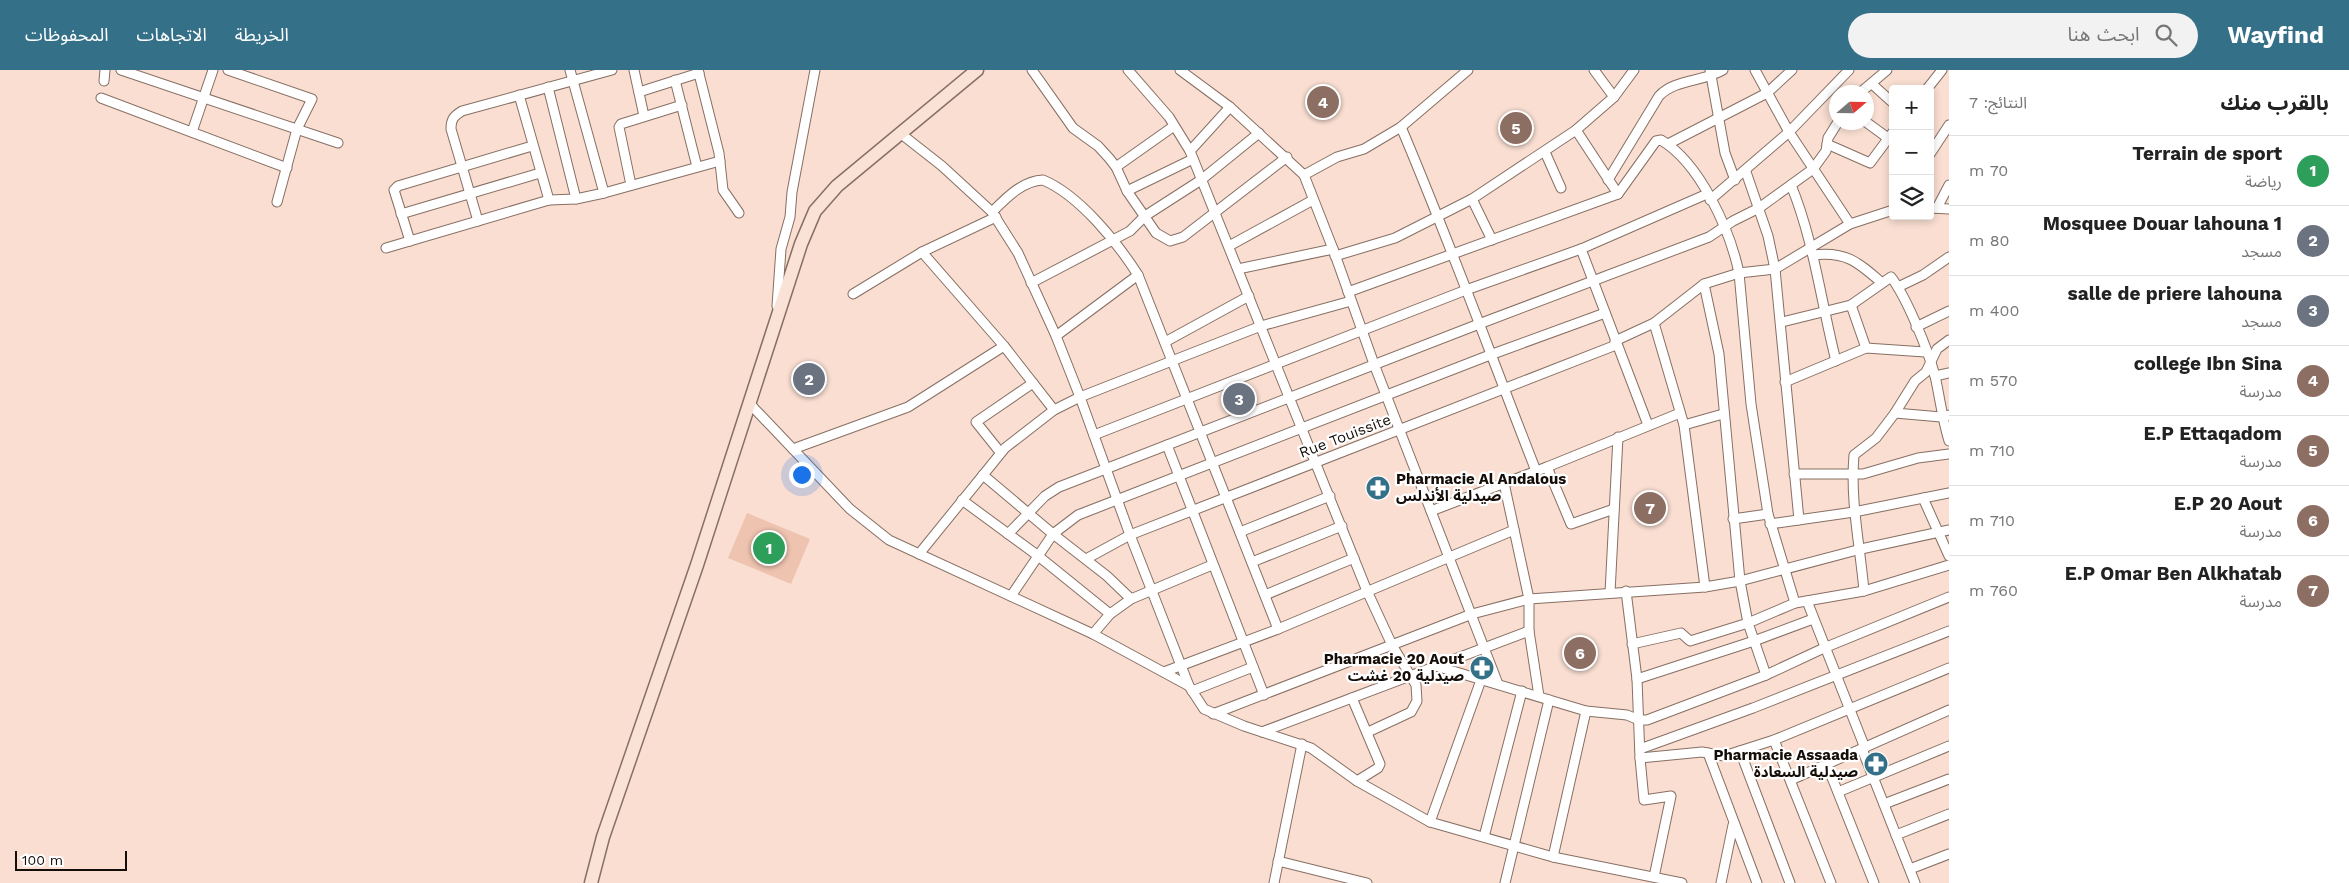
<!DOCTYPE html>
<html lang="ar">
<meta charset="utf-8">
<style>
:root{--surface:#fff;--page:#f2f2f2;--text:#222;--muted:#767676;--line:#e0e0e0;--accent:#347087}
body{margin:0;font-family:"Work Sans","Noto Sans Arabic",sans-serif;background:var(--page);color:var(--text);direction:rtl}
.controls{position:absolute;right:15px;top:15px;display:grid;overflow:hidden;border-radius:5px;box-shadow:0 2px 8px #0003}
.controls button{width:45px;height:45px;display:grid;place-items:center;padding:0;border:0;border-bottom:1px solid var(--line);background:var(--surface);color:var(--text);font:25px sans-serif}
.compass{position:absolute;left:1829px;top:15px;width:45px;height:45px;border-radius:50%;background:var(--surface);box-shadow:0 2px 8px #0003;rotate:70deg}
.scale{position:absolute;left:15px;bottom:12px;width:112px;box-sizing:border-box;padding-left:5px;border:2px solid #150d08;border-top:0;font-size:14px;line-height:18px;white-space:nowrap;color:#150d08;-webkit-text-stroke:4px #fff;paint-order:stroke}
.you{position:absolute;left:801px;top:404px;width:18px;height:18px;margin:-12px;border:4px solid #fff;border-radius:50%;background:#1a73e8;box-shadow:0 0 0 8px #1a73e833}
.badge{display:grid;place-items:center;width:32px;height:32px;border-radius:50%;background:var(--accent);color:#fff;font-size:16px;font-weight:700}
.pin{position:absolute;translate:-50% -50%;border:2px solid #fff;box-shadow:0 1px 5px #0006}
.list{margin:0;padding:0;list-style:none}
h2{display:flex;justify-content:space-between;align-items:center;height:65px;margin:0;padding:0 20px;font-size:21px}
h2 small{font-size:16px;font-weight:400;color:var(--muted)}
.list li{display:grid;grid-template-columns:32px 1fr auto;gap:15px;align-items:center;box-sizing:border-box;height:70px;padding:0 20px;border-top:1px solid var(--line)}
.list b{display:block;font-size:19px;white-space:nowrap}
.list p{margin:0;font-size:16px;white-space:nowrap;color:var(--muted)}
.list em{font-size:16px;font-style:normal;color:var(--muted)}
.icon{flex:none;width:28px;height:28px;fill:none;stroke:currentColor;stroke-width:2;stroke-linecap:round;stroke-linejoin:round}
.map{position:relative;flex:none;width:1949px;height:813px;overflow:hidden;direction:ltr}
header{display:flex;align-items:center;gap:30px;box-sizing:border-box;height:70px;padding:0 25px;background:var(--accent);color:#fff}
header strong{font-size:24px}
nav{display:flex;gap:28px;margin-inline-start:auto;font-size:18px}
.search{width:350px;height:45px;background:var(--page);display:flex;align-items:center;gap:12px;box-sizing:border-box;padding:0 18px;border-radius:28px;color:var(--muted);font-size:19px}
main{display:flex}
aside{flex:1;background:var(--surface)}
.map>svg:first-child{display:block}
.green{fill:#eec3af}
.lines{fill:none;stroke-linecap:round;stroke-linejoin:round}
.street-casing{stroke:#876f63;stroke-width:11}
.secondary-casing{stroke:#876f63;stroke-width:15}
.street{stroke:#fff;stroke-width:9}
.secondary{stroke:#fae2d6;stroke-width:12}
.labels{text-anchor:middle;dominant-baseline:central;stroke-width:4.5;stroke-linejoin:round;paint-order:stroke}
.street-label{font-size:15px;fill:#150d08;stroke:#fff}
.poi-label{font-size:15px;font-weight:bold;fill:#150d08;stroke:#fff;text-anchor:end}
</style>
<header>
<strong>Wayfind</strong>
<div class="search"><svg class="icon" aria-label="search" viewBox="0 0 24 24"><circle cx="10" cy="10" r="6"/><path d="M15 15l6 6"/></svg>ابحث هنا</div>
<nav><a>الخريطة</a><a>الاتجاهات</a><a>المحفوظات</a></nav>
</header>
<main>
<aside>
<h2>بالقرب منك<small>النتائج: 7</small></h2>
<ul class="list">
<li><span class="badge" style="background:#2e9e5b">1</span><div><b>Terrain de sport</b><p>رياضة</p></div><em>70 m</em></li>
<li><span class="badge" style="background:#6b7280">2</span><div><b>Mosquee Douar lahouna 1</b><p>مسجد</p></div><em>80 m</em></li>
<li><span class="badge" style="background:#6b7280">3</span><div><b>salle de priere lahouna</b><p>مسجد</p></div><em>400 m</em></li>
<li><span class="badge" style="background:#8d6e63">4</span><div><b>college Ibn Sina</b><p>مدرسة</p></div><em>570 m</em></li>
<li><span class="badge" style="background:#8d6e63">5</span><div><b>E.P Ettaqadom</b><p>مدرسة</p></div><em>710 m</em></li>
<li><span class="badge" style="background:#8d6e63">6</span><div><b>E.P 20 Aout</b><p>مدرسة</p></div><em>710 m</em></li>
<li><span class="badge" style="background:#8d6e63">7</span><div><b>E.P Omar Ben Alkhatab</b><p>مدرسة</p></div><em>760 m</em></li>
</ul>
</aside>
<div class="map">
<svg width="1949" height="813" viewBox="0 0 1949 813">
<rect width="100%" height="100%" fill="#f9ded1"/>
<polygon class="green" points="747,443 810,469 791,514 728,488"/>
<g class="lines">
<defs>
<g id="street">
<polyline points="121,0 338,73"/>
<polyline points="228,0 312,29 297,59 277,132"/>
<polyline points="634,0 644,46"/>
<polyline points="698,0 719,83 723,120 739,143"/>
<polyline points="1032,0 1073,58 1098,76 1109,88 1116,97 1127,121 1156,163 1170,171 1183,167 1287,87"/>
<polyline points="1128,0 1169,47 1190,81 1367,521 1392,575 1416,615 1417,631 1411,642 1368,662"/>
<polyline points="1180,0 1230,37 1304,105 1333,179 1374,294 1498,614"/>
<polyline points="1594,0 1614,27"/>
<polyline points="1710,0 1725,83 1735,110"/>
<polyline points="1755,0 1789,62 1850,154"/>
<polyline points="675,10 697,97"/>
<polyline points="104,11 105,0"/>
<polyline points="1872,14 1893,33"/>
<polyline points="548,17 576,129"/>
<polyline points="1927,19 1942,0"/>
<polyline points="639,22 699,3"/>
<polyline points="1861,22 1887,0"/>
<polyline points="519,25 549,130"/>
<polyline points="101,28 287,98"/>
<polyline points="1866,52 1892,71"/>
<path d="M1401,57c48,113 90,229 135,344"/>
<polyline points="1576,60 1618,124"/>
<polyline points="192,62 213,0"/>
<polyline points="900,63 942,96 992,142 1018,183 1056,266 1080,327 1130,465 1189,616 1204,639 1244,656 1311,678 1357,711 1430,752 1553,787 1682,813"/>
<polyline points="1668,74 1767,23 1792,0"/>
<polyline points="1827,74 1870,93 1893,62"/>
<polyline points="1190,81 1230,37"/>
<polyline points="1545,82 1561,118"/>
<polyline points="1930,84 1949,55"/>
<polyline points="1116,97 1174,56"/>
<polyline points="1746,102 1768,166 1775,199 1799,450"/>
<polyline points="1304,105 1337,87 1364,79 1401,57 1468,0"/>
<path d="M1608,110l51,-84c16,-17 44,-14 64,-26"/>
<polyline points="631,115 619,57 621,54 682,35"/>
<path d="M1791,115c23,56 30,117 45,176"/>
<polyline points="1127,121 1193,89"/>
<polyline points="604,123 720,91"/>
<polyline points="1472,129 1492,170"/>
<polyline points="1710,130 1789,62 1849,0"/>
<polyline points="1930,138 1949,139"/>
<polyline points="1937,138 1949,115"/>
<path d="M992,142c14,-14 30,-31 51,-32 36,15 74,62 95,95l140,354"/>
<polyline points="401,144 540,103"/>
<path d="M478,151l-27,-92c0,-10 3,-13 11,-18l150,-41"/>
<polyline points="410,171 394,120 398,116 532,76"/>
<polyline points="1229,176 1313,130"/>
<polyline points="386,178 549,130 576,129 604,123 570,0"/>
<polyline points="1581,179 1648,355"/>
<polyline points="922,182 1004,276 1054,340"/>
<path d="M1813,185c33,-4 45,7 69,28"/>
<polyline points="1335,186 1395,168 1472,129 1576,60 1614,27 1634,0"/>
<polyline points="1238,199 1333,179"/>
<polyline points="1031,213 1130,161 1145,146 1201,110 1259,63"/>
<polyline points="1898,217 1923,205 1949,187"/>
<path d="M1348,222l270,-98 38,-53 5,-1c39,23 69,90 78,133l12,131 17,110 27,89"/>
<polyline points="853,224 922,182 996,147"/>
<polyline points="1851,235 1866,278"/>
<polyline points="777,236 781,179 790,147 792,122 815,0"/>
<path d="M1782,252l69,-17 40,-28c16,21 37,73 44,99 5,22 7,42 14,65"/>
<polyline points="1654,253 1684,355 1705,517"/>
<polyline points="1916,257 1949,241"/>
<polyline points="1056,266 1138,205"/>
<polyline points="1615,271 1654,253 1704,214"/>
<polyline points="1165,272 1249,226"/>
<polyline points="1935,306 1949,303"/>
<polyline points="1785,312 1866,278 1925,282"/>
<polyline points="750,334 850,439 889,470 1093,564 1189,616"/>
<polyline points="1895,343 1941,347 1949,345"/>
<polyline points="1684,355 1723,344"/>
<polyline points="1094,365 1466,220 1581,179 1707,124"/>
<polyline points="1167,375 1264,625"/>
<polyline points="793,379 908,337 1004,276"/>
<polyline points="1000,382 976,352 1033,313"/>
<polyline points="1547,397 1571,454 1614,439"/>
<polyline points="1794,404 1863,404 1918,388 1949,384"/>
<polyline points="983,405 1053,464 1107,506 1131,529"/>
<polyline points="1923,428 1949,486"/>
<polyline points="962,430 1037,485 1110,544"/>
<polyline points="1431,441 1547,397 1680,343"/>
<polyline points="1733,449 1768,444"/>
<polyline points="1770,454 1854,442 1949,423"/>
<polyline points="1240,462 1330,426"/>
<polyline points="1008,464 1045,426 1059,417 1479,254 1709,167 1733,151 1759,138 1813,99 1826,81 1828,68 1838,52"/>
<polyline points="919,484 1005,378 1054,340 1080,327 1261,256 1351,231"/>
<polyline points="1086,489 1130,465 1616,275"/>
<polyline points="1252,492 1342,456"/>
<polyline points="1626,521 1637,609 1640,688 1644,730 1671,726 1654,807"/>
<path d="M1864,521c-4,-46 -14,-90 -10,-136l22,-17 19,-25 20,-32 11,-9 11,-23 12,-9"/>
<polyline points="1610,523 1618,367"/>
<polyline points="1265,525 1354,488"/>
<polyline points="1011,526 1053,464 1078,445 1490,285 1605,243"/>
<polyline points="1807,531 1865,678"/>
<polyline points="1093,564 1110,544 1131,529 1212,495"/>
<polyline points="1632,574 1681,563 1690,571 1748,553 1795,533 1864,521 1949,495"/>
<polyline points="1436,596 1586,641 1627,645 1639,650 1647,650 1766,605 1824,578 1949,527"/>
<polyline points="1164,602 1278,559 1514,460"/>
<polyline points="1766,605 1748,553 1740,511 1719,284 1704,214 1739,203 1775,199 1850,154 1893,140"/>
<polyline points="1637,609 1754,571 1813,549"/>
<polyline points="1192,621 1253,597"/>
<polyline points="1539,626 1529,561 1529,529 1705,517 1740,511 1861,479 1949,460"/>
<polyline points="1352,628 1380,694 1378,698 1357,711"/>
<polyline points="1213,644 1472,544 1529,529 1504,413"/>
<polyline points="1262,662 1529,561"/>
<polyline points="1774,670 1831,813"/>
<polyline points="1640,679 1753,638 1949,561"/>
<polyline points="1862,679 1915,813"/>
<polyline points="1740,681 1790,813"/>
<polyline points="1708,683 1757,813"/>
<polyline points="1640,688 1702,682 1724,686 1774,670 1949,598"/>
<polyline points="1827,695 1874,813"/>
<polyline points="1791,710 1949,640"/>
<polyline points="1838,722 1949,676"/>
<polyline points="1884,734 1949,709"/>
<polyline points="1430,752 1481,610"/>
<polyline points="1896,765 1949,744"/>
<polyline points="1484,767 1522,621"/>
<polyline points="1553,787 1586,641"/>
<polyline points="1278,791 1367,813"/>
<polyline points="1910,799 1949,784"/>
<polyline points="1274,813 1302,674"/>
<polyline points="1505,813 1549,630"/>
<polyline points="1721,813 1733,755"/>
</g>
<polyline id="secondary" points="591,813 603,767 697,495 801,174 815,141 837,116 977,0"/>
</defs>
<use href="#street" class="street-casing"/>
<use href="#secondary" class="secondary-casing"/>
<use href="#street" class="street"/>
<use href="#secondary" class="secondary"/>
</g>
<defs>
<symbol id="pharmacy-disc" viewBox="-11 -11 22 22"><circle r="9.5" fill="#347087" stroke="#fff"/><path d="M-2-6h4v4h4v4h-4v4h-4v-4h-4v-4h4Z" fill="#fff"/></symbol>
</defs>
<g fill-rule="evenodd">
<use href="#pharmacy-disc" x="1364" y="404" width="28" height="28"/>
<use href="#pharmacy-disc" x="1468" y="584" width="28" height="28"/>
<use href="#pharmacy-disc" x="1862" y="680" width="28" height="28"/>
</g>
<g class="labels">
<g class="street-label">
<text transform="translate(1345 366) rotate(-21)">Rue Touissite</text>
</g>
<g class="poi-label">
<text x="1396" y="409" text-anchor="start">Pharmacie Al Andalous<tspan x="1396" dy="17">صيدلية الأندلس</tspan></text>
<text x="1464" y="589">Pharmacie 20 Aout<tspan x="1464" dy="17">صيدلية 20 غشت</tspan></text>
<text x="1858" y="685">Pharmacie Assaada<tspan x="1858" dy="17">صيدلية السعادة</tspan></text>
</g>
</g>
</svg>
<div class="controls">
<button>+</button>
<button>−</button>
<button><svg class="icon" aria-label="layers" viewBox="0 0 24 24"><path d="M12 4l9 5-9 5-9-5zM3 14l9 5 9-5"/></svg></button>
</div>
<svg class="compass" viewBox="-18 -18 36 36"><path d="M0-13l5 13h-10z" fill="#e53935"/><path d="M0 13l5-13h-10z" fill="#767676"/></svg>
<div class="scale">100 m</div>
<div class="you"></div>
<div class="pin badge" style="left:769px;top:478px;background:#2e9e5b">1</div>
<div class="pin badge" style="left:809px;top:309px;background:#6b7280">2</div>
<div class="pin badge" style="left:1239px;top:329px;background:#6b7280">3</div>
<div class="pin badge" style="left:1323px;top:32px;background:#8d6e63">4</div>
<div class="pin badge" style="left:1516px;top:58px;background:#8d6e63">5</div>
<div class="pin badge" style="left:1580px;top:583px;background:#8d6e63">6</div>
<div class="pin badge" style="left:1650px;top:438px;background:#8d6e63">7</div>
</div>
</main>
